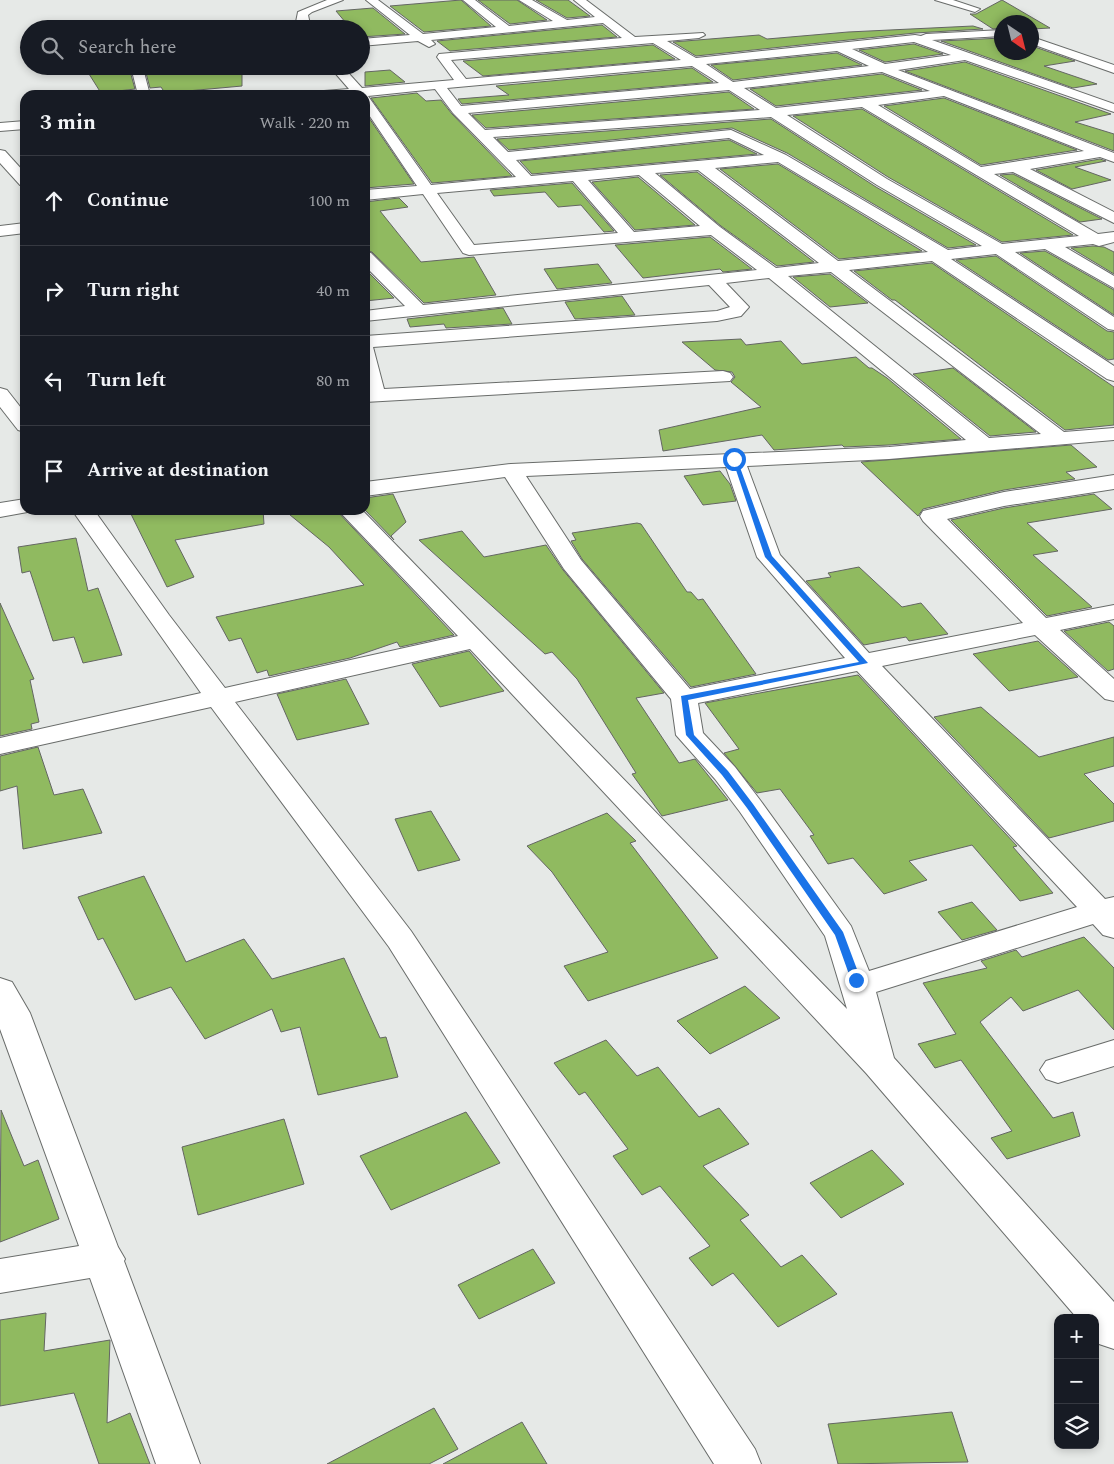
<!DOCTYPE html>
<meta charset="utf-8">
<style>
:root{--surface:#171b24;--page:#20242c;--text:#f1f3f6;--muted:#9ea1a6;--line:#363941}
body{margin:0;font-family:Spectral,serif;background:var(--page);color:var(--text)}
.controls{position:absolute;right:15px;bottom:15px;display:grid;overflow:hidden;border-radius:10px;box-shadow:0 2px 8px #0003}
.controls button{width:45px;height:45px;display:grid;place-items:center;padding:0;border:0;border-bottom:1px solid var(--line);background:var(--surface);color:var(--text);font:25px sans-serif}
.compass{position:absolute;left:994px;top:15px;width:45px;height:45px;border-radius:50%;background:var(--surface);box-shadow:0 2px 8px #0003;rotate:145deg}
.stop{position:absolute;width:15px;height:15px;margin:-11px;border:4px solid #1a73e8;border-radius:50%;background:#fff}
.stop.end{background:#1a73e8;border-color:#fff;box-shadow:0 1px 5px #0008}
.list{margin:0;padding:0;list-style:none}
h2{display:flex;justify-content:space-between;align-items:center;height:65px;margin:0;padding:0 20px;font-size:21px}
h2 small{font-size:16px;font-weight:400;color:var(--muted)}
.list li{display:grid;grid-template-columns:32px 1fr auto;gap:15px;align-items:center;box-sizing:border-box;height:90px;padding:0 20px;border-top:1px solid var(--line)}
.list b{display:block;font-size:19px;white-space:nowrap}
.list em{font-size:16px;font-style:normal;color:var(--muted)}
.icon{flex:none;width:28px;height:28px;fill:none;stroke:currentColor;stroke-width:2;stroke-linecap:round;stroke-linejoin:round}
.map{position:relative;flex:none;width:1114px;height:1464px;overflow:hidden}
.search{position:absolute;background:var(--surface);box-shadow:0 2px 8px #0003;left:20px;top:20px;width:350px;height:55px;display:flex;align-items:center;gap:12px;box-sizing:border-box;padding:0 18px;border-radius:28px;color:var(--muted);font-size:19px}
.panel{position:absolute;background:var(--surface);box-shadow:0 2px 8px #0003;left:20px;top:90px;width:350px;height:425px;border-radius:15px}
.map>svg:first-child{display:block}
.building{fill:#90ba60;stroke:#646663}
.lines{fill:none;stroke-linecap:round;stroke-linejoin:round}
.street-casing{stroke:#696c6a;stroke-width:2}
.street{fill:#fff;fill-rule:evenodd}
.route{fill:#1a73e8}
</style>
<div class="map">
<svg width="1114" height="1464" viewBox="0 0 1114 1464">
<rect width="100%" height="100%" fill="#e6e9e7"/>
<g class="building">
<polygon points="461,0 491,26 424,32 390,6"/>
<polygon points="478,0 517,0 547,20 510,24"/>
<polygon points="536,0 568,0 590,16 567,18"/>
<polygon points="1002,0 1050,28 1032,29 1032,22 1002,22 1002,28 993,29 970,14 976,14"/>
<polygon points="373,8 405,34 361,37 361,29 351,29 336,11"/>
<polygon points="602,25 617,37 450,51 437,41"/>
<polygon points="973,26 983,29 915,33 696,56 673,42 759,35 767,39 848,32"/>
<polygon points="1002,38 1002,52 1032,52 1032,46 1075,61 1044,66 1097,84 1073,88 941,41"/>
<polygon points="914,44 943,54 885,62 859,50"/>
<polygon points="653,45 675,59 483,76 463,61"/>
<polygon points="837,53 862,65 733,80 711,65"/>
<polygon points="965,62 1111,114 1075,122 1114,134 1114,151 905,71"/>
<polygon points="84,66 133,66 130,71 135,89 101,93"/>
<polygon points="152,66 242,66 242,86 165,93 161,87 150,88 146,73"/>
<polygon points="692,68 713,82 462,104 458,99 509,95 496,86"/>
<polygon points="390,70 405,82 365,86 365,72"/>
<polygon points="882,74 922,90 776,106 750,89"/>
<polygon points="729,92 754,109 486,128 472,115"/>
<polygon points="417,93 426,101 441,100 452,114 512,176 432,183 371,98"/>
<polygon points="944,98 1077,150 981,165 884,106"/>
<polygon points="862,109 1073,235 1002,242 888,177 793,116"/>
<polygon points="365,112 414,184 365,188"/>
<polygon points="771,119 876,187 976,245 948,248 787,153 732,128 509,150 497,139"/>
<polygon points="729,140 757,154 532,174 520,161"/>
<polygon points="1100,159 1106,161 1075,167 1111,180 1072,189 1036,170"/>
<polygon points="778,164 922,251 839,259 720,169"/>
<polygon points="697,172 814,262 777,266 721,226 660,175"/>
<polygon points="1013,174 1102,219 1080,222 1000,175"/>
<polygon points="638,177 695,225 635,230 592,182"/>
<polygon points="572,183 614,231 604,232 581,205 558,207 545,192 494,196 490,190"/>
<polygon points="399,198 408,207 380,211 421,262 474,257 496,295 424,303 372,252 365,250 365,202"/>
<polygon points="710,237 752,269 723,272 720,269 643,278 615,245"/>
<polygon points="1093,246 1104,247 1114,252 1114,274 1071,248"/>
<polygon points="1045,251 1114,290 1114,315 1020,253"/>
<polygon points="996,256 1107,331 1114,332 1114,359 1108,360 956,260"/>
<polygon points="932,263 1114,387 1114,425 1065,430 895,300 892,300 854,271"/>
<polygon points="598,264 612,283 557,289 544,269"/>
<polygon points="365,269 394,298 365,301"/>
<polygon points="830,274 868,303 830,307 793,277"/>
<polygon points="622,296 635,315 575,319 565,302"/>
<polygon points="503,308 512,324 446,328 444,324 410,327 407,319"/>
<polygon points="741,339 746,345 781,341 802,364 856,357 869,368 872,368 887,378 961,439 889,445 844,447 842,445 774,450 762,435 663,451 659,430 761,407 731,382 735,377 732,372 715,370 682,342"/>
<polygon points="953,368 1036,432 990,436 913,374"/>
<polygon points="1071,445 1097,467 1066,472 1075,479 1004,490 923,509 918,516 861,462"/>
<polygon points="720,471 730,484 736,501 703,505 684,476"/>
<polygon points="393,494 406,522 391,536 394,540 365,510 365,498"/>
<polygon points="1094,494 1112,509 1027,523 1058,551 1033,555 1092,607 1047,616 951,520 1004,508"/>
<polygon points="129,510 263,510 264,524 175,540 194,577 167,587"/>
<polygon points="284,510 336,510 454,635 400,647 397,642 350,658 269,676 267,670 257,673 241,638 229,641 216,617 364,585 329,547"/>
<polygon points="637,523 641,524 687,592 691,592 698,600 703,599 756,674 691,687 582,559 571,541 576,540 572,533"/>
<polygon points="462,531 484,557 546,545 563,570 664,693 636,698 679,763 695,759 728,800 662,816 632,774 636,773 577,679 552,652 545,654 419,540"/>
<polygon points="76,538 88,591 98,588 122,655 83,663 74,637 53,641 30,571 22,573 18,547"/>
<polygon points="859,567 902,607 921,603 948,634 909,641 906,637 864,645 806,581 831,577 828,573"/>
<polygon points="0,603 34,679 30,680 39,722 31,724 32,729 0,736"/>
<polygon points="1109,622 1114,626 1114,669 1108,671 1064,631"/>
<polygon points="1038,641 1078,677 1009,691 973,654"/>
<polygon points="469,651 504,691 440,707 412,664"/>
<polygon points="858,675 1017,846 1013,847 1053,893 1020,901 972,845 909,861 927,880 884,894 853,858 828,864 810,836 814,835 780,789 757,793 724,753 739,749 705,703"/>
<polygon points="346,679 369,724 297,740 277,694"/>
<polygon points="981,707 1039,757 1114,737 1114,766 1084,774 1114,804 1114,821 1049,838 934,717"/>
<polygon points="38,747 54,795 83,789 102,833 23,849 17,786 0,791 0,756"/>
<polygon points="431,811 460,860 418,871 395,819"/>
<polygon points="607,813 636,841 630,843 718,958 588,1001 564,966 608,952 552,872 527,846"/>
<polygon points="144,876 186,962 244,939 272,979 344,958 380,1038 386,1037 398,1077 318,1095 300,1027 281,1032 272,1009 205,1039 171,987 135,1000 103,938 98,940 78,897"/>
<polygon points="972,902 997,930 962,940 938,912"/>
<polygon points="1084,937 1114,968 1114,1030 1078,990 1023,1011 1011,997 980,1022 1053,1118 1073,1112 1080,1136 1007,1159 991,1138 1012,1131 961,1060 935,1068 918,1044 956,1034 923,983 987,968 981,961 1016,950 1022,957"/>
<polygon points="745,986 780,1018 710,1054 677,1021"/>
<polygon points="606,1040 637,1076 658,1067 699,1117 719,1108 749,1144 703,1166 749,1215 740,1220 781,1267 802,1255 837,1294 778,1327 733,1273 712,1286 689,1258 710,1246 660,1186 642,1195 613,1156 628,1149 585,1092 579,1095 554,1063"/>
<polygon points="1,1110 24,1166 38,1160 59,1219 0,1242"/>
<polygon points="466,1112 500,1163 391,1210 360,1156"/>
<polygon points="284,1119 304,1184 198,1215 182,1147"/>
<polygon points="872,1150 904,1184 841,1218 810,1183"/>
<polygon points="533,1249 555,1283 479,1319 458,1285"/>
<polygon points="46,1313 44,1351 110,1340 107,1423 130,1413 150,1464 99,1464 74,1393 0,1406 0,1320"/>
<polygon points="434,1408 458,1449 429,1464 327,1464"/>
<polygon points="952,1412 968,1462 838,1464 828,1424"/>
<polygon points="522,1422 547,1464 443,1464"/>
</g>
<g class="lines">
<defs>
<g id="street">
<polygon points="327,0 343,0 312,12 308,15 311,29 299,29 296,22 298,12"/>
<path d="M366,0h12l45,34 73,-7 -33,-27h12l34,26 44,-5 -34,-21h13l35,20 28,-3 -21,-17h12l49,37 68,-4 2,2 -6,3 -32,3 29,17 219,-23 6,1 5,-2 76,-4v6l-70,4 182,64v8l-149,-52 -67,10 216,83v9l-14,-5 -70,12 84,43v11l-101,-51 -19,2 104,60 16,-2v10l-15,4 -6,-2 -28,3 49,29v12l-69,-39 -30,3 99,65v13l-6,-1 -112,-75 -45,5 163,107v15l-7,-2 -175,-118 -83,9 215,162 50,-4v12l-225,19 -142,7 33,89 89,98 154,-30 -100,-102 -3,-5 3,-5 81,-19 110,-17v14l-110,17 -57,13 99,99 68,-13v14l-54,11 54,49v22l-9,-2 -70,-64 -153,31 223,233 9,-2v41l-11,-3 -10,-11 -217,68 18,66 220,244v47l-15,-5 -4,-5v-21h-18l-211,-245 -396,-424 -235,53 176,229 344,518 6,15h-47l-325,-517 -178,-240 -211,47v-16l201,-45 -129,-183h22l75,105 56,73 233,-52 -120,-126h24l485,499 -22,-73 -85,-124 -25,-33 -39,-44 -5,-36 -107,-130 -59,-92 -140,19v-14l146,-18 378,-17 77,-7 -197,-162 -43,5 23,24 -8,9 -24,5 -344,26 11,42 339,-18 7,2 3,4 -3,4 -365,21v-66l352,-25 13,-4 -21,-22 -344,36v-10l40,-5 -40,-40v-14l6,1 52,52 334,-35 -46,-35 -242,20 -6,-2 -40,-59 -58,6v-10l52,-4 -52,-77v-14h-47l6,-4 25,-2 -20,-23h13l20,22 92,-8 -17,-23 2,-3 183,-16 -19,-15 -172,17 4,4 -6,3 -11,-6 -57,5v-7l49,-4zM914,42l37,13 -66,9 -33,-15zM653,43l28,17 -215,19 -15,-19zM837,51l32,15 -136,16 -27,-18zM692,66l27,17 -258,23 -14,-18zM882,72l48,19 -154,17 -32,-20zM435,89l18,24 63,64 -85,8 -63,-89zM729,90l31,20 -275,20 -17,-17zM944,96l140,55 -103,16 -103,-62zM862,107l217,129 -77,8 -115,-65 -100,-64zM771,117l106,68 105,61 -34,4 -162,-95 -55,-25 -223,22 -15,-15zM729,138l35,17 -233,21 -15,-16zM778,162l150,90 -90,9 -123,-93zM698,170l121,93 -43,5 -56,-41 -65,-54zM639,175l61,51 -66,6 -46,-52zM573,181l45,52 -144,12 -37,-52zM831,272l210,162 -52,4 -201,-162zM726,467l31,90 88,101 -155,31 -109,-129 -55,-84zM857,671l220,236 -208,64 -18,-45 -91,-126 -25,-33 -32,-34 -5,-30z"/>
<polygon points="935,0 953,0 980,9 975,12"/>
<polygon points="1032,37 1114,65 1114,73 1032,44"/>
<polygon points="136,66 150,66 144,72 150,95 138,95 132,71"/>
<polygon points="25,121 25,129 0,131 0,123"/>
<polygon points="0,150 5,151 25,173 25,186 20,185 0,163"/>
<polygon points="25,223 25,233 0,236 0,226"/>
<polygon points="0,388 7,390 25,413 25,432 18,430 0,407"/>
<polygon points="25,499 25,510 33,511 0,517 0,503"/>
<polygon points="0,978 12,982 30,1013 118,1247 125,1259 124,1261 200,1464 156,1464 90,1278 0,1293 0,1259 79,1246 0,1029"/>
<polygon points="1114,1040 1114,1066 1058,1083 1046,1079 1040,1070 1046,1061"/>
</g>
</defs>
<use href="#street" class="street-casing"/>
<use href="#street" class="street"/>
</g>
<polygon class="route" points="732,458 737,459 772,556 868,663 688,700 694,735 728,771 753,804 843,932 861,980 856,983 851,980 835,935 747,808 722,775 686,735 681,696 859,662 765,557"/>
</svg>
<div class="controls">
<button>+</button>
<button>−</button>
<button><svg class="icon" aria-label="layers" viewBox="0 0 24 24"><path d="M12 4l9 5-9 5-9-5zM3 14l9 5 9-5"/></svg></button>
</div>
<svg class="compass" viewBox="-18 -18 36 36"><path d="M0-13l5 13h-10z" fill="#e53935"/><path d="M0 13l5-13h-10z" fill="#9ea1a6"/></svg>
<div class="stop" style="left:734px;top:459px"></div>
<div class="stop end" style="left:856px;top:980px"></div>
<div class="search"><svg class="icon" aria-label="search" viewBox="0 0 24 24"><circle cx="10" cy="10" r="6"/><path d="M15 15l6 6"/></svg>Search here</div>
<section class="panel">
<h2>3 min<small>Walk · 220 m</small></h2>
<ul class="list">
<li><svg class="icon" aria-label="ahead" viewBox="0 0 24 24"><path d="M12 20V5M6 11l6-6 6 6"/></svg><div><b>Continue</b></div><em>100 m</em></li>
<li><svg class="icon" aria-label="right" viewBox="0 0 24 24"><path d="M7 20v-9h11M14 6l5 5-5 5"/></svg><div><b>Turn right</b></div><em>40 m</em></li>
<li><svg class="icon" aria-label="left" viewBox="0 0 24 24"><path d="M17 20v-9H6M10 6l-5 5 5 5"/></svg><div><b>Turn left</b></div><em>80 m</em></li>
<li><svg class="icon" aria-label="arrive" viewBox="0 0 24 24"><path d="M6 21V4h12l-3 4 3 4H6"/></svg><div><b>Arrive at destination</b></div></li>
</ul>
</section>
</div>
